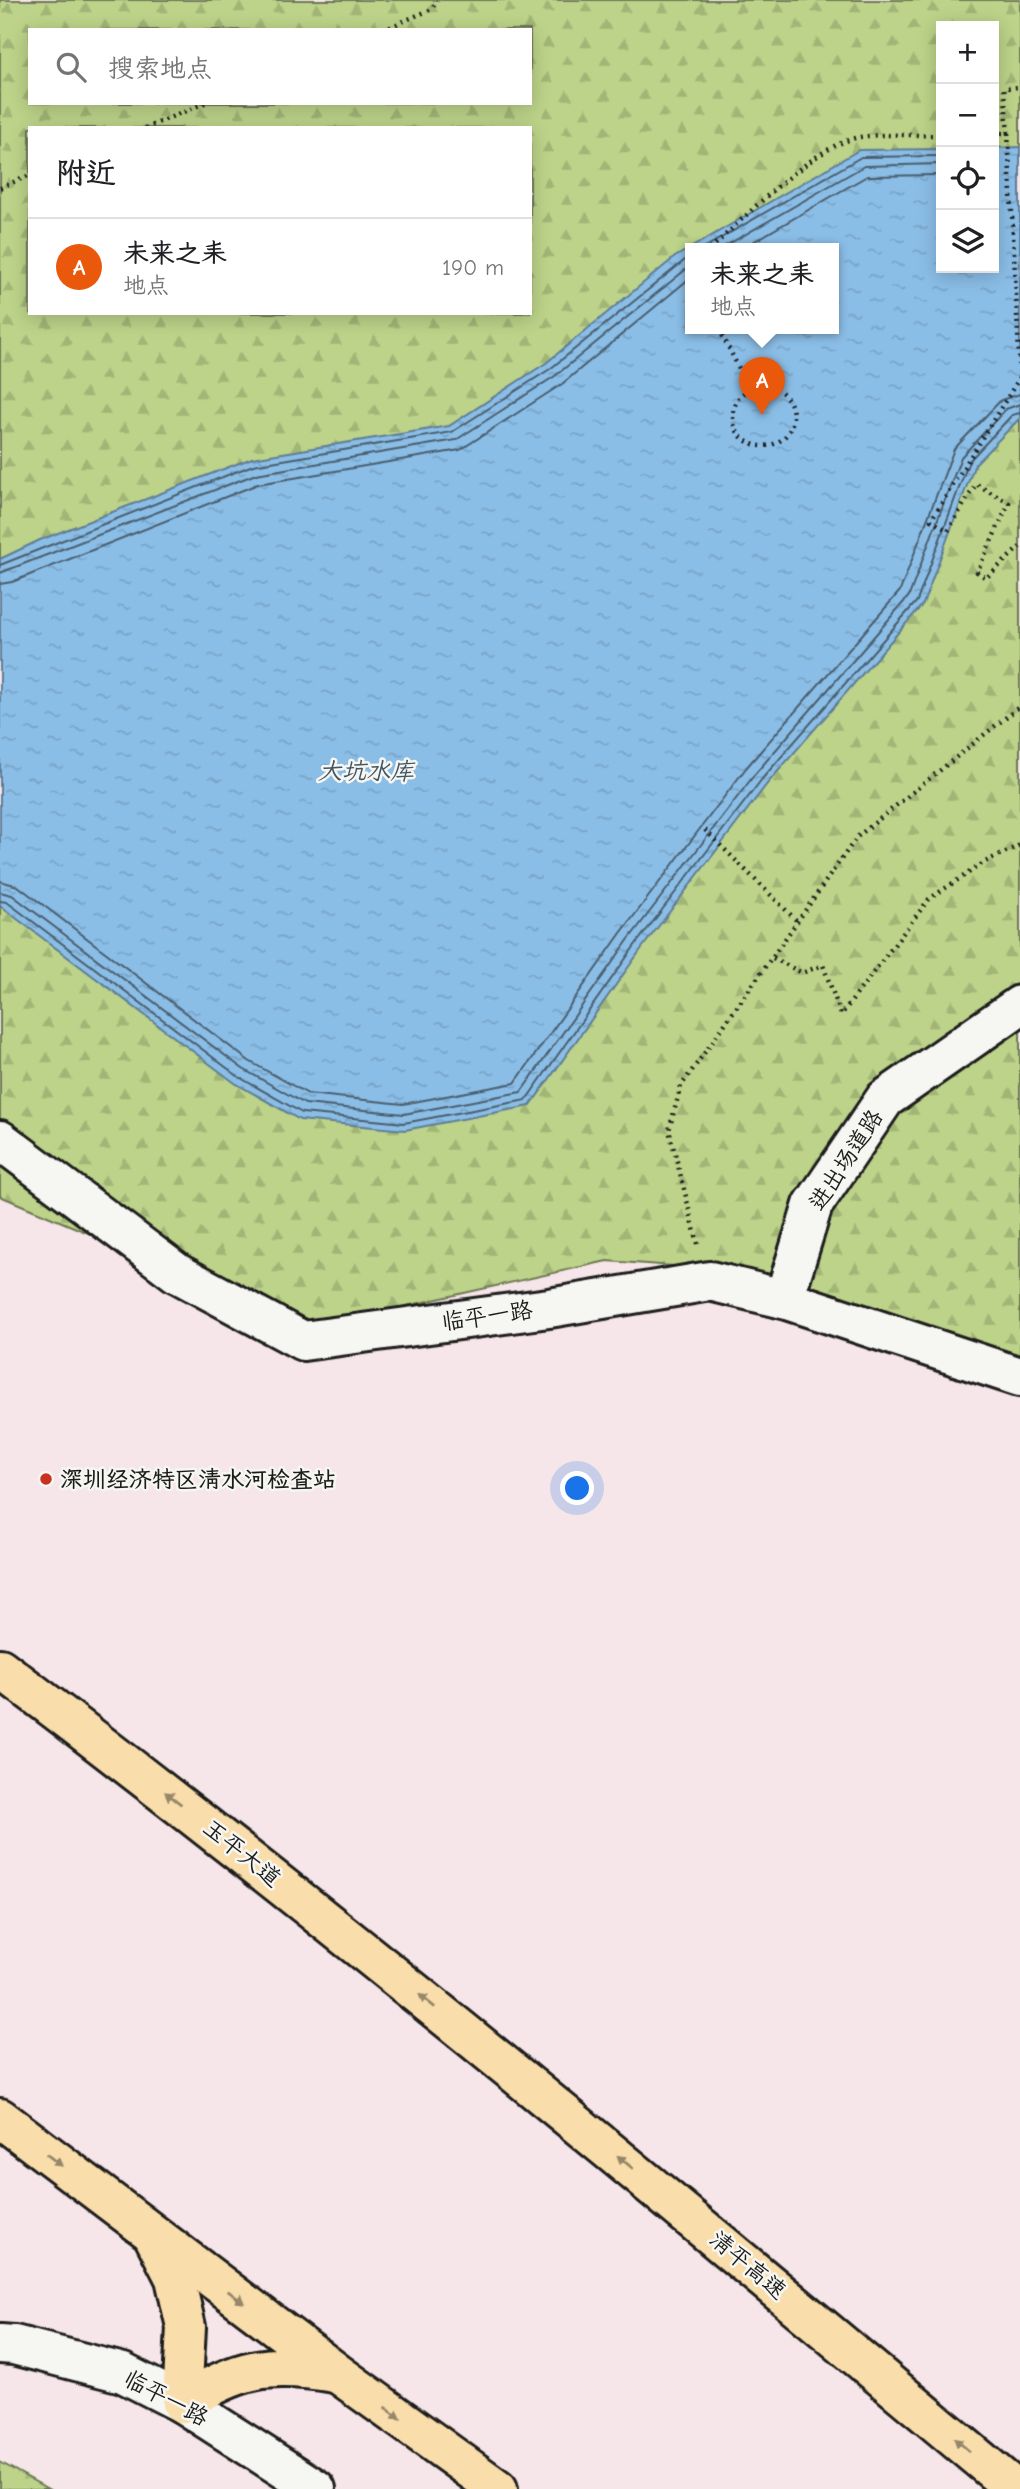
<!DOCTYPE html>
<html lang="zh">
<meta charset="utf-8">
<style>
:root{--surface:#fff;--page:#f6f6f6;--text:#202124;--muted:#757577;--line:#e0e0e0;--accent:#ea580c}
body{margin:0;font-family:"Comic Neue","LXGW WenKai TC",sans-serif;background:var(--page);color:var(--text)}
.controls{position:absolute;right:21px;top:21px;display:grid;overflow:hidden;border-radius:0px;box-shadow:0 4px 18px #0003}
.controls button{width:63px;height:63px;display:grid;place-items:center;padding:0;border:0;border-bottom:2px solid var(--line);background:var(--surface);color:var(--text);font:35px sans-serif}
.you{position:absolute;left:578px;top:1489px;width:24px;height:24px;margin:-18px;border:5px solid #fff;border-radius:50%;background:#1a73e8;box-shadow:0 0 0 10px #1a73e833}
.badge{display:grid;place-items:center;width:46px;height:46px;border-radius:50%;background:var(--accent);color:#fff;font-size:23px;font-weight:700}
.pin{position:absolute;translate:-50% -58px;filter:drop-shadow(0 2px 4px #0008)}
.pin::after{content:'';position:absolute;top:37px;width:24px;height:21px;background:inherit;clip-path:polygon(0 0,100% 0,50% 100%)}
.popup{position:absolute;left:685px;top:243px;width:154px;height:91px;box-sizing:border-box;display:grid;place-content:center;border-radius:0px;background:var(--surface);filter:drop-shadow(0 2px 5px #0005);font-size:23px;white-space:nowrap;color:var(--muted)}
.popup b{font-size:26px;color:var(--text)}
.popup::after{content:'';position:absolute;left:50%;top:100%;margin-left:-14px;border:14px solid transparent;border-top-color:var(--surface)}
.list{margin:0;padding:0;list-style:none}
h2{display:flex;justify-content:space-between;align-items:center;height:91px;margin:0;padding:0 28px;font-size:30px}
h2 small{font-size:23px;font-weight:400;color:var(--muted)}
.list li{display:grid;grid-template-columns:46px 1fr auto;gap:21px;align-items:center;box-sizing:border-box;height:98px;padding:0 28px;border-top:2px solid var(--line)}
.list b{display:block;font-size:26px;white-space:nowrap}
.list p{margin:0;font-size:23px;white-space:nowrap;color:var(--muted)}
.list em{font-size:23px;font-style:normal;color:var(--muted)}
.icon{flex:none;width:38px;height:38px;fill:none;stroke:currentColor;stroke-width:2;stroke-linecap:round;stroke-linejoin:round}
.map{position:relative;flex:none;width:1020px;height:2489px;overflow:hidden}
.search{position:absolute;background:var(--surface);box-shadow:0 4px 18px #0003;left:28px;top:28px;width:504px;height:77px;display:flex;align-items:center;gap:18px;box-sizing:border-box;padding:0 24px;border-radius:0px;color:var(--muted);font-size:26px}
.panel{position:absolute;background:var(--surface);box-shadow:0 4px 18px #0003;left:28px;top:126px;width:504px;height:189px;border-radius:0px}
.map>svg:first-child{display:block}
.forest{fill:url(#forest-firs);stroke:#6c7852;stroke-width:2;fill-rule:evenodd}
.water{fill:url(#water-ripples);stroke:#5f7d96;stroke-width:2;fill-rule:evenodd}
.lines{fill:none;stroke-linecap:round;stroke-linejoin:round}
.shore{stroke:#485d6d;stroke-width:2}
.minor-casing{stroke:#1c1c1c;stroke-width:44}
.highway-casing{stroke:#1c1c1c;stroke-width:44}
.path{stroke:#1c1c1c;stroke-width:4.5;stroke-dasharray:2 5;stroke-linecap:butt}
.minor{stroke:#f6f6f2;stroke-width:38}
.highway{stroke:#f9deab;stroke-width:38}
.oneway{fill:#96876b}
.poi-dot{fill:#c8321e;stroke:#f6f6f2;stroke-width:2.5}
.labels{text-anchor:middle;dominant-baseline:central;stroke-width:5;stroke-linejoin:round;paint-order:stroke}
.street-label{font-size:23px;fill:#1c1c1c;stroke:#f6f6f2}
.poi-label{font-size:23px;font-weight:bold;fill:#1c1c1c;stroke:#f6f6f2;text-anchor:start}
.water-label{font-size:24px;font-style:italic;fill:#435563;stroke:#f6f6f2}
</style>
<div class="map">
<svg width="1020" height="2489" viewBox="0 0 1020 2489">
<defs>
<pattern id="forest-firs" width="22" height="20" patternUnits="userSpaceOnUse" patternTransform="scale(1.75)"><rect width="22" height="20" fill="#bcd389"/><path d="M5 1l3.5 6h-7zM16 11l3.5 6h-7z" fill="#a1b576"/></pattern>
<pattern id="water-ripples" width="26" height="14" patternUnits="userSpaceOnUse" patternTransform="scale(1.75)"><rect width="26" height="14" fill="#8bbee7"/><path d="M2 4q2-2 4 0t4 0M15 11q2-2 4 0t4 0" fill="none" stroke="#77a3c6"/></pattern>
</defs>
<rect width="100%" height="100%" fill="#f6e5e9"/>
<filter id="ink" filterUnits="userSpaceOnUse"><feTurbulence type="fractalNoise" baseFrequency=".0143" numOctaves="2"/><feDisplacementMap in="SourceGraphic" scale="14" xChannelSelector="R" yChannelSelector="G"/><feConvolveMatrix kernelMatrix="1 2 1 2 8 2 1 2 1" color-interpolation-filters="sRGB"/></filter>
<g filter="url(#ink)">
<g class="forest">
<path d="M0,0h1020v1381l-254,-108 -159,-12 -295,66 -312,-131zM941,26h53v242h-53zM30,30h500v73h-500zM30,128h500v185h-500zM690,249h144v80h-144z"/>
<polygon points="0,2462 48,2489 0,2489"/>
</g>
<path class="water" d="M1020,147v271l-45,46 -52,140 -156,180 -125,164 -112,158 -125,24 -105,-10 -65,-37 -235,-177v-347l40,-19 212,-82 197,-32 97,-63 129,-106 184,-107 82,-1v119h53v-120zM690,249h144v80h-144z"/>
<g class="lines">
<g class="shore">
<polyline points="702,249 861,157 941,156"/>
<polyline points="720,249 864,166 941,164"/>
<polyline points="741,249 867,176 941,175"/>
<polyline points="0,565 253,465 452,432 550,369 690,256"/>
<polyline points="0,573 256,474 456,440 555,376 690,266"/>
<polyline points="0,584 12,582 258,484 460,450 562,384 690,278"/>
<polyline points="0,881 18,886 249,1061 308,1094 403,1104 515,1083 621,933 746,768 900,591 954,449 1001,400 1020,394"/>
<polyline points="0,892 12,895 243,1069 305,1104 404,1114 521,1092 629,939 755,774 909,596 961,457 1006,409 1020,404"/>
<polyline points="0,901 7,902 239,1077 302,1113 404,1123 526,1100 636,944 762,779 917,601 969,461 1012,415 1020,413"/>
</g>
<defs>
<g id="minor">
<polyline points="0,1140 177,1273 303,1341 549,1308 710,1281 784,1299 1020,1377"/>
<polyline points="784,1299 813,1205 885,1099 1020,1005"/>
<polyline points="0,2344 14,2345 123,2373 182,2403 316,2489"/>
</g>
<g id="highway">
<path d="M0,1668c348,262 681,541 1015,821"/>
<polyline points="0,2118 337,2373 498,2489"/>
<polyline points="155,2239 175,2278 186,2327 182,2403"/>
<path d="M182,2403c59,-36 86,-41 153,-30"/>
</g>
</defs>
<use href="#minor" class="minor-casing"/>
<use href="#highway" class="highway-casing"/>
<g class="path">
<polyline points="383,30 432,9 437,0"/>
<polyline points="145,128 205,103"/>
<polyline points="994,133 1008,133 1020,375"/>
<polyline points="1008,133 1004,88 1020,87"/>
<polyline points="0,188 30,175"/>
<path d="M710,249c36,-32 103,-104 150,-112 26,-4 55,-1 81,-2"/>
<polyline points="690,269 690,272"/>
<polyline points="719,329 750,390"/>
<polyline points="1020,377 931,520 948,531 976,484 1009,503 977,572 986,578 1020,547"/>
<circle cx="763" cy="416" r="30"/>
<polyline points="705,830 797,921"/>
<polyline points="773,958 802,973 823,965 841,1015 929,899 985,862 1020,845"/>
<polyline points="698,1244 669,1130 681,1086 857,837 1020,706"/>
</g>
<use href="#minor" class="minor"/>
<use href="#highway" class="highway"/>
</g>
<defs><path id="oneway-solid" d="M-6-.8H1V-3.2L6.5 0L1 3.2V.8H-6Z" transform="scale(1.75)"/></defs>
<g class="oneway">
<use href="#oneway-solid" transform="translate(173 1798) rotate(-143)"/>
<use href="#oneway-solid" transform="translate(427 2001) rotate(-141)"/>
<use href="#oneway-solid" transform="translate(54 2160) rotate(37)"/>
<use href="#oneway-solid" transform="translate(625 2162) rotate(-140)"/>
<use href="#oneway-solid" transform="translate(236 2297) rotate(37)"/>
<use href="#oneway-solid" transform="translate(393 2413) rotate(36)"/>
<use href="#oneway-solid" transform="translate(962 2445) rotate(-140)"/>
</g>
</g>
<circle class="poi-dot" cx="46" cy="1479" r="7"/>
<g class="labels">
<g class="street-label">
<text transform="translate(846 1160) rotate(-57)">进出场道路</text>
<text transform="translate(487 1316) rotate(-8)">临平一路</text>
<text transform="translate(242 1853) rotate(39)">玉平大道</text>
<text transform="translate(748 2265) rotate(40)">清平高速</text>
<text transform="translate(166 2398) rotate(28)">临平一路</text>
</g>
<g class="poi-label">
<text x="60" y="1479">深圳经济特区清水河检查站</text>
</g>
<g class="water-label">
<text x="366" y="771">大坑水库</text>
</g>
</g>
</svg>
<div class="controls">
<button>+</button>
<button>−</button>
<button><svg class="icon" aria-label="locate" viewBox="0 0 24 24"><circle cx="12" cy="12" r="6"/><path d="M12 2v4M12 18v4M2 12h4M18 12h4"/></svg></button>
<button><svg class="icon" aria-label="layers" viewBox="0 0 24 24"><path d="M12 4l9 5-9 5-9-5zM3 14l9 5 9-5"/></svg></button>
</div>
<div class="you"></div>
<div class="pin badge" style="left:762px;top:415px">A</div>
<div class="popup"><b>未来之耒</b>地点</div>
<div class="search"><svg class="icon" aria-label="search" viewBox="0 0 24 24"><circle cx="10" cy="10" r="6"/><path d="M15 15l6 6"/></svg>搜索地点</div>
<section class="panel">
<h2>附近<small></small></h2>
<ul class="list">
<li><span class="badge">A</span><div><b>未来之耒</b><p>地点</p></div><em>190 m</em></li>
</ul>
</section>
</div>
